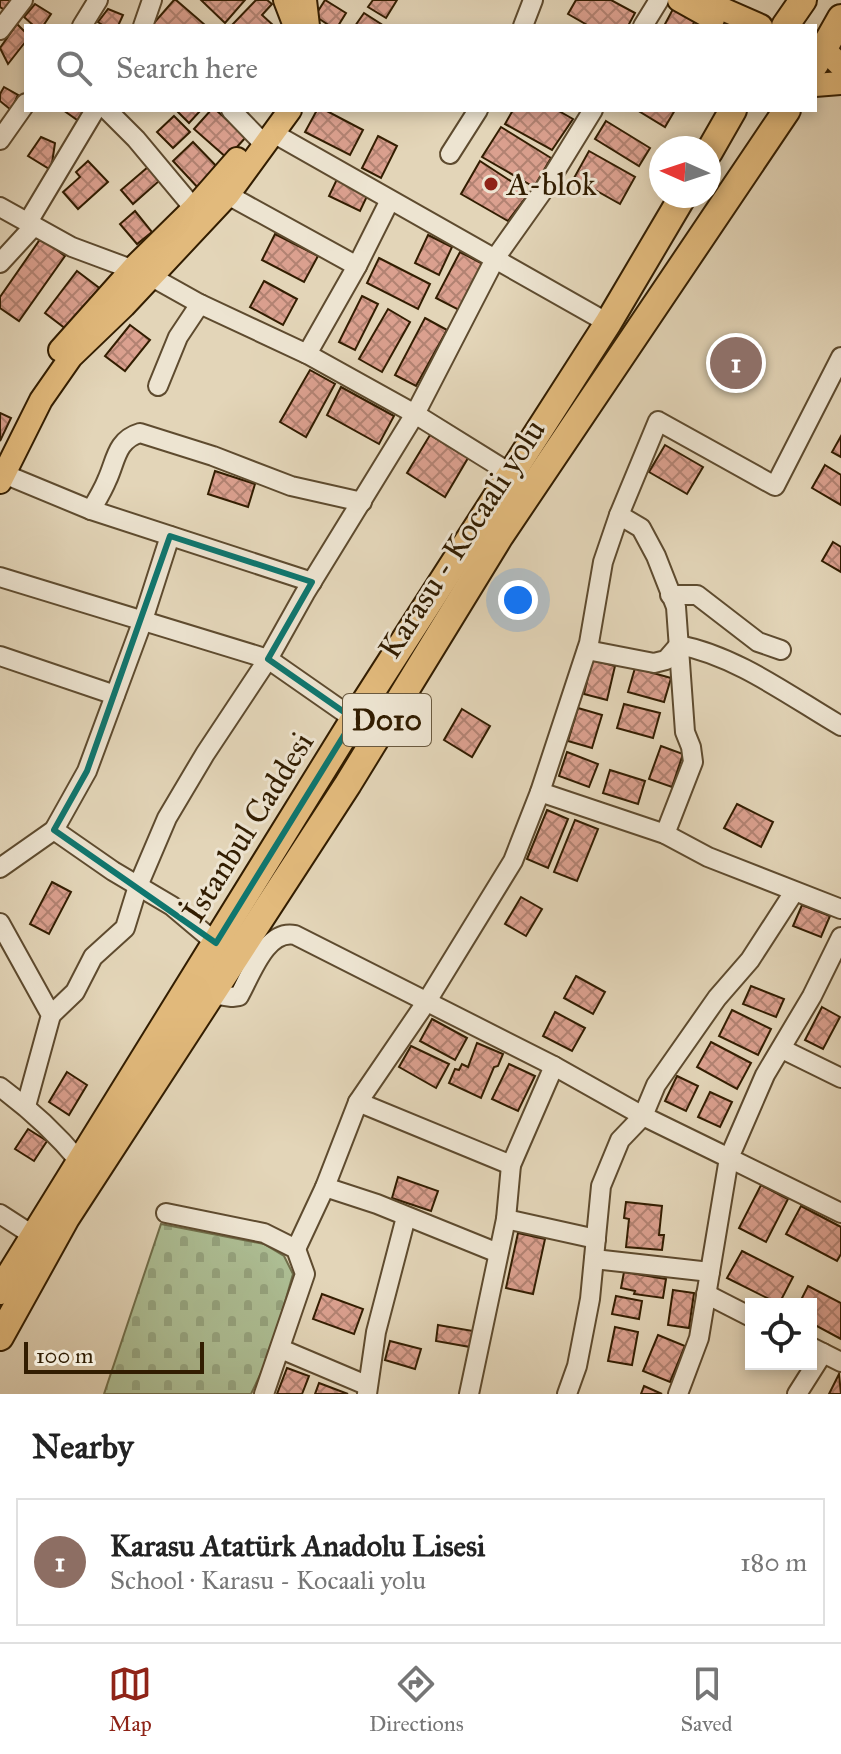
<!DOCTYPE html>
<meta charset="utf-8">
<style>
:root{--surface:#fff;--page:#f6f6f6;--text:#222;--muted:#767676;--line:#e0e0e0;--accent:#8f2418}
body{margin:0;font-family:"IM FELL Great Primer",serif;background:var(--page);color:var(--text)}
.controls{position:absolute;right:24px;bottom:24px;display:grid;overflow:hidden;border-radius:0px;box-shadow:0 4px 12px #0003}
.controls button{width:72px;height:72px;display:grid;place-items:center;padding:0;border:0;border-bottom:2px solid var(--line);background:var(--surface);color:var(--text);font:40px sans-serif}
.compass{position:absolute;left:649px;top:136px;width:72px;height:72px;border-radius:50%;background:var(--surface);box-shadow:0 4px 12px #0003;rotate:273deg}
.scale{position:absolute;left:24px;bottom:20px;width:180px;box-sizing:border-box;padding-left:8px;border:4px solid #321d01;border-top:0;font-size:22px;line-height:28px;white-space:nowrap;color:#321d01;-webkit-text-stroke:6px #ede4d1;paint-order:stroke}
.you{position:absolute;left:518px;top:600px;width:28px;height:28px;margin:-20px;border:6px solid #fff;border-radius:50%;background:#1a73e8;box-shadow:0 0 0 12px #1a73e833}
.badge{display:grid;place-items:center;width:52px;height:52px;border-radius:50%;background:var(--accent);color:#fff;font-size:26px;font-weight:700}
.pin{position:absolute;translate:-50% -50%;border:4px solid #fff;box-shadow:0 2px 8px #0006}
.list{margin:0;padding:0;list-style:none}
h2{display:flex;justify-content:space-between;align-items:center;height:104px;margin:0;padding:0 32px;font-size:34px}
h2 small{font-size:26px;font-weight:400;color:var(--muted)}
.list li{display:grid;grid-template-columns:52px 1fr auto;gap:24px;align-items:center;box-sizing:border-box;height:128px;margin:0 16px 16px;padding:0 16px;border:2px solid var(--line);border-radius:0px}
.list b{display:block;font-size:30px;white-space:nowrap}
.list p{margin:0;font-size:26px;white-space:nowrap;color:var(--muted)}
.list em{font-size:26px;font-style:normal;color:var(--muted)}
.icon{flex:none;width:44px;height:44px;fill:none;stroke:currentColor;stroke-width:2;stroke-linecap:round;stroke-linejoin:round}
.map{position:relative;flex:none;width:841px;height:1394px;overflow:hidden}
.search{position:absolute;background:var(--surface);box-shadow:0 4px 12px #0003;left:24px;right:24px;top:24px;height:88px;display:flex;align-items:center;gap:20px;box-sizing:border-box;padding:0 28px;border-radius:0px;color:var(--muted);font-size:30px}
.sheet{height:248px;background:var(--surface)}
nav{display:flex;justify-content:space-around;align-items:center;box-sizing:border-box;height:112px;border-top:2px solid var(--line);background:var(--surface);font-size:22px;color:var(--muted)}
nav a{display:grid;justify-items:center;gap:4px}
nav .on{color:var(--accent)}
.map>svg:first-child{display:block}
.cemetery{fill:url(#cemetery-stones);stroke:#706e4a;stroke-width:2}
.building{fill:url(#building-cross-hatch);stroke:#321d01;stroke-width:2}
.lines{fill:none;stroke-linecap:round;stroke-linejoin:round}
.minor-casing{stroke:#5e4b2f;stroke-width:22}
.major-casing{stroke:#321d01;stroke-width:26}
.highway-casing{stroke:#321d01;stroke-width:30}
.minor{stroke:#ede4d1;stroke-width:18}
.major{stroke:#e2ba7c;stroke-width:22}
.highway{stroke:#e2ba7c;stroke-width:26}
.marked{fill:none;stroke:#0f766e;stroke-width:6;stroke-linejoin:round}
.poi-dot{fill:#8f2418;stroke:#ede4d1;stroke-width:3}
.labels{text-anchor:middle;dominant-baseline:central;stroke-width:6;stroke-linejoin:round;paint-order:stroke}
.shield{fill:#ede4d1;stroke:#6a593f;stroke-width:2}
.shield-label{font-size:30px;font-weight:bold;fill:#321d01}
.poi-label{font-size:32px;fill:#321d01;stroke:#ede4d1;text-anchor:start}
.street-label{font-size:32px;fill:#321d01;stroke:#ede4d1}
</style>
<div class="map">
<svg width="841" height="1394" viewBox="0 0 841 1394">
<defs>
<pattern id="cemetery-stones" width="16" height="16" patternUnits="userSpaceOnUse" patternTransform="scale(2)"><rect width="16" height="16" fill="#adbe94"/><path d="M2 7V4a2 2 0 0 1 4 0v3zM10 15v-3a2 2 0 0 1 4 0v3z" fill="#95a37e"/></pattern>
<pattern id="building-cross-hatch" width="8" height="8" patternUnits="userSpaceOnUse" patternTransform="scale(2)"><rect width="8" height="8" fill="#dba08f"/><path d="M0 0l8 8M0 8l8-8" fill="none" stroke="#b28272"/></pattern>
</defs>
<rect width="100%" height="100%" fill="#e3d5b8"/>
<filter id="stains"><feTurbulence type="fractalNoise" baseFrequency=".0025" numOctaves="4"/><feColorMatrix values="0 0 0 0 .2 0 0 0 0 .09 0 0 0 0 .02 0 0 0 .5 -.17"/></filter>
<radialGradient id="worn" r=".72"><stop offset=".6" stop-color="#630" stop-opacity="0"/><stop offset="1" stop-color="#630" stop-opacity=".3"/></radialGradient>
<polygon class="cemetery" points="161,1224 264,1244 284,1256 293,1274 270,1354 251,1394 104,1394"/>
<g class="building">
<polygon points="0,0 18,0 8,12 0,7"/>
<polygon points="174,0 176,0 205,25 156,26 153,24"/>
<polygon points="201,0 245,0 225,23"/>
<polygon points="256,0 267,0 272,4 262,15 274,26 231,26"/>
<polygon points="325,0 346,13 338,26 330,26 315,16"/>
<polygon points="373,0 397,0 386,18 368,7"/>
<polygon points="576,0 611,0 635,13 628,26 589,26 568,14"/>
<polygon points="35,4 51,14 43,26 34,26 24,17"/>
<polygon points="108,9 123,15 118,26 104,26 98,22"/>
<polygon points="673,9 695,21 692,26 664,26"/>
<polygon points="364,13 381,24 379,26 355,26"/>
<polygon points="17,24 26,33 26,41 8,64 0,48"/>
<polygon points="4,87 18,95 11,110 0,101 0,94"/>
<polygon points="63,110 86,110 80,122"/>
<polygon points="179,110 201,110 189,123 178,112"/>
<polygon points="211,110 216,110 246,137 227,158 194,129"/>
<polygon points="317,110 325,110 363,130 350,155 305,132"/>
<polygon points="513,110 557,110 573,119 552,150 505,124"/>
<polygon points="637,110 675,110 665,127"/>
<polygon points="174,116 190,132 173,148 157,132"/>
<polygon points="606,121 650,148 639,166 595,139"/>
<polygon points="501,127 551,158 534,187 482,157"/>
<polygon points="378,136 397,146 381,178 362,168"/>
<polygon points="41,137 55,143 51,170 28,156"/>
<polygon points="193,142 222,172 201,191 173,161"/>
<polygon points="589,151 635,177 620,204 574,178"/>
<polygon points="88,161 108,182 78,209 63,192 80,177 76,172"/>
<polygon points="480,161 529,193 508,221 461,194"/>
<polygon points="148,167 159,181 133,204 121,190"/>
<polygon points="338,177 369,192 360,211 329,196"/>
<polygon points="135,211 152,232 137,244 120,224"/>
<polygon points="275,234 318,256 304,282 262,260"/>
<polygon points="428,235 452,247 439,275 415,263"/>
<polygon points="41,238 65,256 19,321 0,308 0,297"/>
<polygon points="460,252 483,264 459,310 436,298"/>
<polygon points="379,258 430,284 418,309 367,283"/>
<polygon points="77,271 102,290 70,332 45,313"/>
<polygon points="264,281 297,299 283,325 250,307"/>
<polygon points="362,296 378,304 355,350 339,342"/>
<polygon points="388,309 410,322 382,372 359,359"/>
<polygon points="425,318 447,330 416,386 395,375"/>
<polygon points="130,325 150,340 125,371 105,356"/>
<polygon points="310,370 335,384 306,437 280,422"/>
<polygon points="341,387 394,416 379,444 327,415"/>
<polygon points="0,413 11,418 0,441"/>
<polygon points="430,435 468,458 445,497 407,473"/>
<polygon points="841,436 841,457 832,452"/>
<polygon points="665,445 703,467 687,494 649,472"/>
<polygon points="825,465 841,475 841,505 812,488"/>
<polygon points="215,471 255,484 248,507 208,494"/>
<polygon points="833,542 841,547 841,572 822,561"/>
<polygon points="592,660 615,666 607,700 584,694"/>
<polygon points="635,668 671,678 664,702 628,692"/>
<polygon points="624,704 660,713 653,738 617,728"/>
<polygon points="578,708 602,715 592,748 568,741"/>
<polygon points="462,709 490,726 472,757 444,740"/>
<polygon points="661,746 683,754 672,787 649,779"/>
<polygon points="567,752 598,764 589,787 559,776"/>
<polygon points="610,770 645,781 638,804 603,793"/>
<polygon points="737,804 773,822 761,847 724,828"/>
<polygon points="547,810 568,819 548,868 527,859"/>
<polygon points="575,820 598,829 577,881 554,872"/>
<polygon points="52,882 71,892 49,934 30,924"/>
<polygon points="521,897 542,909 526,936 505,924"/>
<polygon points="802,905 830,916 821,937 793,926"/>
<polygon points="576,976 605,992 593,1014 564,998"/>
<polygon points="751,986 784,999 776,1017 743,1004"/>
<polygon points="822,1007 840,1017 823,1049 805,1040"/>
<polygon points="732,1010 771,1029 758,1055 719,1036"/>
<polygon points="555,1012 585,1028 572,1051 543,1036"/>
<polygon points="432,1019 467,1038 455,1060 420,1041"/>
<polygon points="711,1042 751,1063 737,1089 697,1067"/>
<polygon points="477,1043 503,1054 498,1066 494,1067 481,1098 449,1083 455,1069 459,1070 462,1064 468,1067"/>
<polygon points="411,1046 449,1064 436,1088 399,1067"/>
<polygon points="509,1064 535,1076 518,1111 492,1099"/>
<polygon points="67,1072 87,1085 69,1115 49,1102"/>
<polygon points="677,1076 698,1086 686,1111 665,1101"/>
<polygon points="710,1092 732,1102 720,1127 698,1117"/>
<polygon points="28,1129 47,1141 34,1161 15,1149"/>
<polygon points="398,1177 438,1191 431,1211 392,1198"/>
<polygon points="761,1185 788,1199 766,1242 739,1228"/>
<polygon points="626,1202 662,1206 659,1235 664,1235 662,1250 626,1247 629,1219 624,1218"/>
<polygon points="801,1206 841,1227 841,1254 837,1261 786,1234"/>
<polygon points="518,1233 545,1239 533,1294 506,1288"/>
<polygon points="742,1251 793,1277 779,1304 727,1278"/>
<polygon points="624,1272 666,1279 663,1298 634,1294 635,1291 621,1288"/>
<polygon points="808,1286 841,1303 841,1339 811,1323 811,1304 799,1304"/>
<polygon points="673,1290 694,1293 689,1328 668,1325"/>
<polygon points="322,1294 363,1309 354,1334 313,1319"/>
<polygon points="616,1296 642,1301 639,1319 612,1314"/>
<polygon points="438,1325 473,1331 470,1347 436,1341"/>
<polygon points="615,1327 638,1332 632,1365 608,1361"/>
<polygon points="658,1335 685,1346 670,1382 643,1371"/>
<polygon points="390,1341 421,1349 415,1369 385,1360"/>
<polygon points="287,1368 309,1376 302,1394 277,1394"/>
<polygon points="839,1374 841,1394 829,1394"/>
<polygon points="319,1383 348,1394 315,1394"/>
<polygon points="644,1386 662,1394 641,1394"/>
</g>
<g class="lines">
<defs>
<g id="minor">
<polyline points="82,26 98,0"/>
<polyline points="143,26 152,0"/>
<polyline points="523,26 533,0"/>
<polyline points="643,26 659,0"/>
<polyline points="0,30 23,0"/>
<polyline points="107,110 136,139 202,218"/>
<polyline points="231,110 265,145"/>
<polyline points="273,133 608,323"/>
<polyline points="0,140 26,103"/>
<polyline points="450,154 478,110"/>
<polyline points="228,195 357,266"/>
<polyline points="0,207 72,247 150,276 200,304 307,354 415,414 510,473"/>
<polyline points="28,222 95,110"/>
<polyline points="0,263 34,226"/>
<polyline points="307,354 357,266 390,200"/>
<polyline points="158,386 178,337 200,304"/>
<polyline points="4,474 91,510 312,582"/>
<path d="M91,510c6,-10 12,-20 16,-30 9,-19 9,-40 33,-47l73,23 78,30 71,16"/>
<polyline points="619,515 641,528 656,556 676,607 685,732 691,747 693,762 665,834"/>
<polyline points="0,577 268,659 354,719"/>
<polyline points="670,595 697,595 758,642 781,650"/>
<path d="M587,650l67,13 12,-3 13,-15c58,11 112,52 162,81"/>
<polyline points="0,656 115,695"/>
<polyline points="540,792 665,834 708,857 841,909"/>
<polyline points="54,830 113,871 172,906 216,943"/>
<polyline points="0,868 54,830 87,771 143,620 170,536"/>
<polyline points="0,923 51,1015 26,1106"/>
<polyline points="841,937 812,996 765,1075 729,1158 841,1213"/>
<path d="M212,994l20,3 7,-1c12,-21 27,-67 56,-61l259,131 89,50 86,42 -30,180 -21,56"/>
<polyline points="51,1015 75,992 93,957 125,928 138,886 167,818 205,754 268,659 305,593 415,414 496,257 545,188 593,110"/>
<polyline points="782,1049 841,1078"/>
<path d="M0,1087c30,22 56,46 80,75"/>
<polyline points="358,1102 511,1165"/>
<polyline points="325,1187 377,1204 498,1253"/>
<polyline points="166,1213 264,1233 296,1249 305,1274 264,1394"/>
<polyline points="0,1214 34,1236"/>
<polyline points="506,1219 596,1239"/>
<polyline points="296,1249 325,1187 358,1102 427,1001 513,861 540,792 589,643 603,562 619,515 658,421 775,486 841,357"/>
<polyline points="594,1259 710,1272"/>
<polyline points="706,1294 751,1317"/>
<polyline points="811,1347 841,1362"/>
<polyline points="281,1349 366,1385"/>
<polyline points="367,1394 376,1332 406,1217"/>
<polyline points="469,1394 506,1219 511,1165 554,1066"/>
<polyline points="567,1394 577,1366 590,1299 601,1186 620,1140 643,1116 656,1085 717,998 750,960 794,892"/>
<polyline points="797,1394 823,1353"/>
</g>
<g id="major">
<polyline points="285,0 295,26"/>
<polyline points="305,0 308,26"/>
<polyline points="679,0 713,19"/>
<polyline points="702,0 761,26"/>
<polyline points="824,49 841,66"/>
<polyline points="815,85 841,83"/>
<polyline points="60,350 135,266 194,208 237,159"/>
<polyline points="0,482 41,400 71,357 124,306 228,195 290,110"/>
</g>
<g id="highway">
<polyline points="785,26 803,0"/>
<polyline points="815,64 841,18"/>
<polyline points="709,152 733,110"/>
<polyline points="0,1291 354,719 608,323 683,196"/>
<polyline points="0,1337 66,1218 348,784 500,536 787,110"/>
</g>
</defs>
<use href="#minor" class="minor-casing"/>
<use href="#major" class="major-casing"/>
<use href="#highway" class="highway-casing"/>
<use href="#minor" class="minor"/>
<use href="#major" class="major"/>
<use href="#highway" class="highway"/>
</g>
<path class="marked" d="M170,536l142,46 -44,77 86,60 -138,224 -162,-113 33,-59z"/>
<circle class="poi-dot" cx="491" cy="184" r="8"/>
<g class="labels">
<rect class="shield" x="343" y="694" width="88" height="52" rx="6"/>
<g class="shield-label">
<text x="387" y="720">D010</text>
</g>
<g class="poi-label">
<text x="507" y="184">A-blok</text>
</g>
<g class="street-label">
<text transform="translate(462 539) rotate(-57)">Karasu - Kocaali yolu</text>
<text transform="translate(248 827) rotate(-58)">İstanbul Caddesi</text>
</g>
</g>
<rect width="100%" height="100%" filter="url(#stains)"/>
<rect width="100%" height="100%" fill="url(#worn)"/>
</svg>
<div class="controls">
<button><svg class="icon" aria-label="locate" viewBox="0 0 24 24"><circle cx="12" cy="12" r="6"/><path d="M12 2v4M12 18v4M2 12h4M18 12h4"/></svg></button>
</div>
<svg class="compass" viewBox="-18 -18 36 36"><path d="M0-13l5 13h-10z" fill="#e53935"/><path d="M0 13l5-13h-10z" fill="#767676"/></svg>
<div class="scale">100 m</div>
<div class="you"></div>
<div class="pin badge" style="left:736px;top:363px;background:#8d6e63">1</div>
<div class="search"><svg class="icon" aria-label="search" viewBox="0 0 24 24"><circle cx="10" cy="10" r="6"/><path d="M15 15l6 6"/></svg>Search here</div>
</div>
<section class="sheet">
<h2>Nearby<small></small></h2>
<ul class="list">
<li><span class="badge" style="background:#8d6e63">1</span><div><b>Karasu Atatürk Anadolu Lisesi</b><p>School · Karasu - Kocaali yolu</p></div><em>180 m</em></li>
</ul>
</section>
<nav>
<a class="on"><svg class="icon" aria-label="map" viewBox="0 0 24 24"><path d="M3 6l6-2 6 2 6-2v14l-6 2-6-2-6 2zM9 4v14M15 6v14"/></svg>Map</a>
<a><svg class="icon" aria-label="directions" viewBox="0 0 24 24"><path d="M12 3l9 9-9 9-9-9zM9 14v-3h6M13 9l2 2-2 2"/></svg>Directions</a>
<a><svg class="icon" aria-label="saved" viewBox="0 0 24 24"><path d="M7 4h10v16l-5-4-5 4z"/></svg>Saved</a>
</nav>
